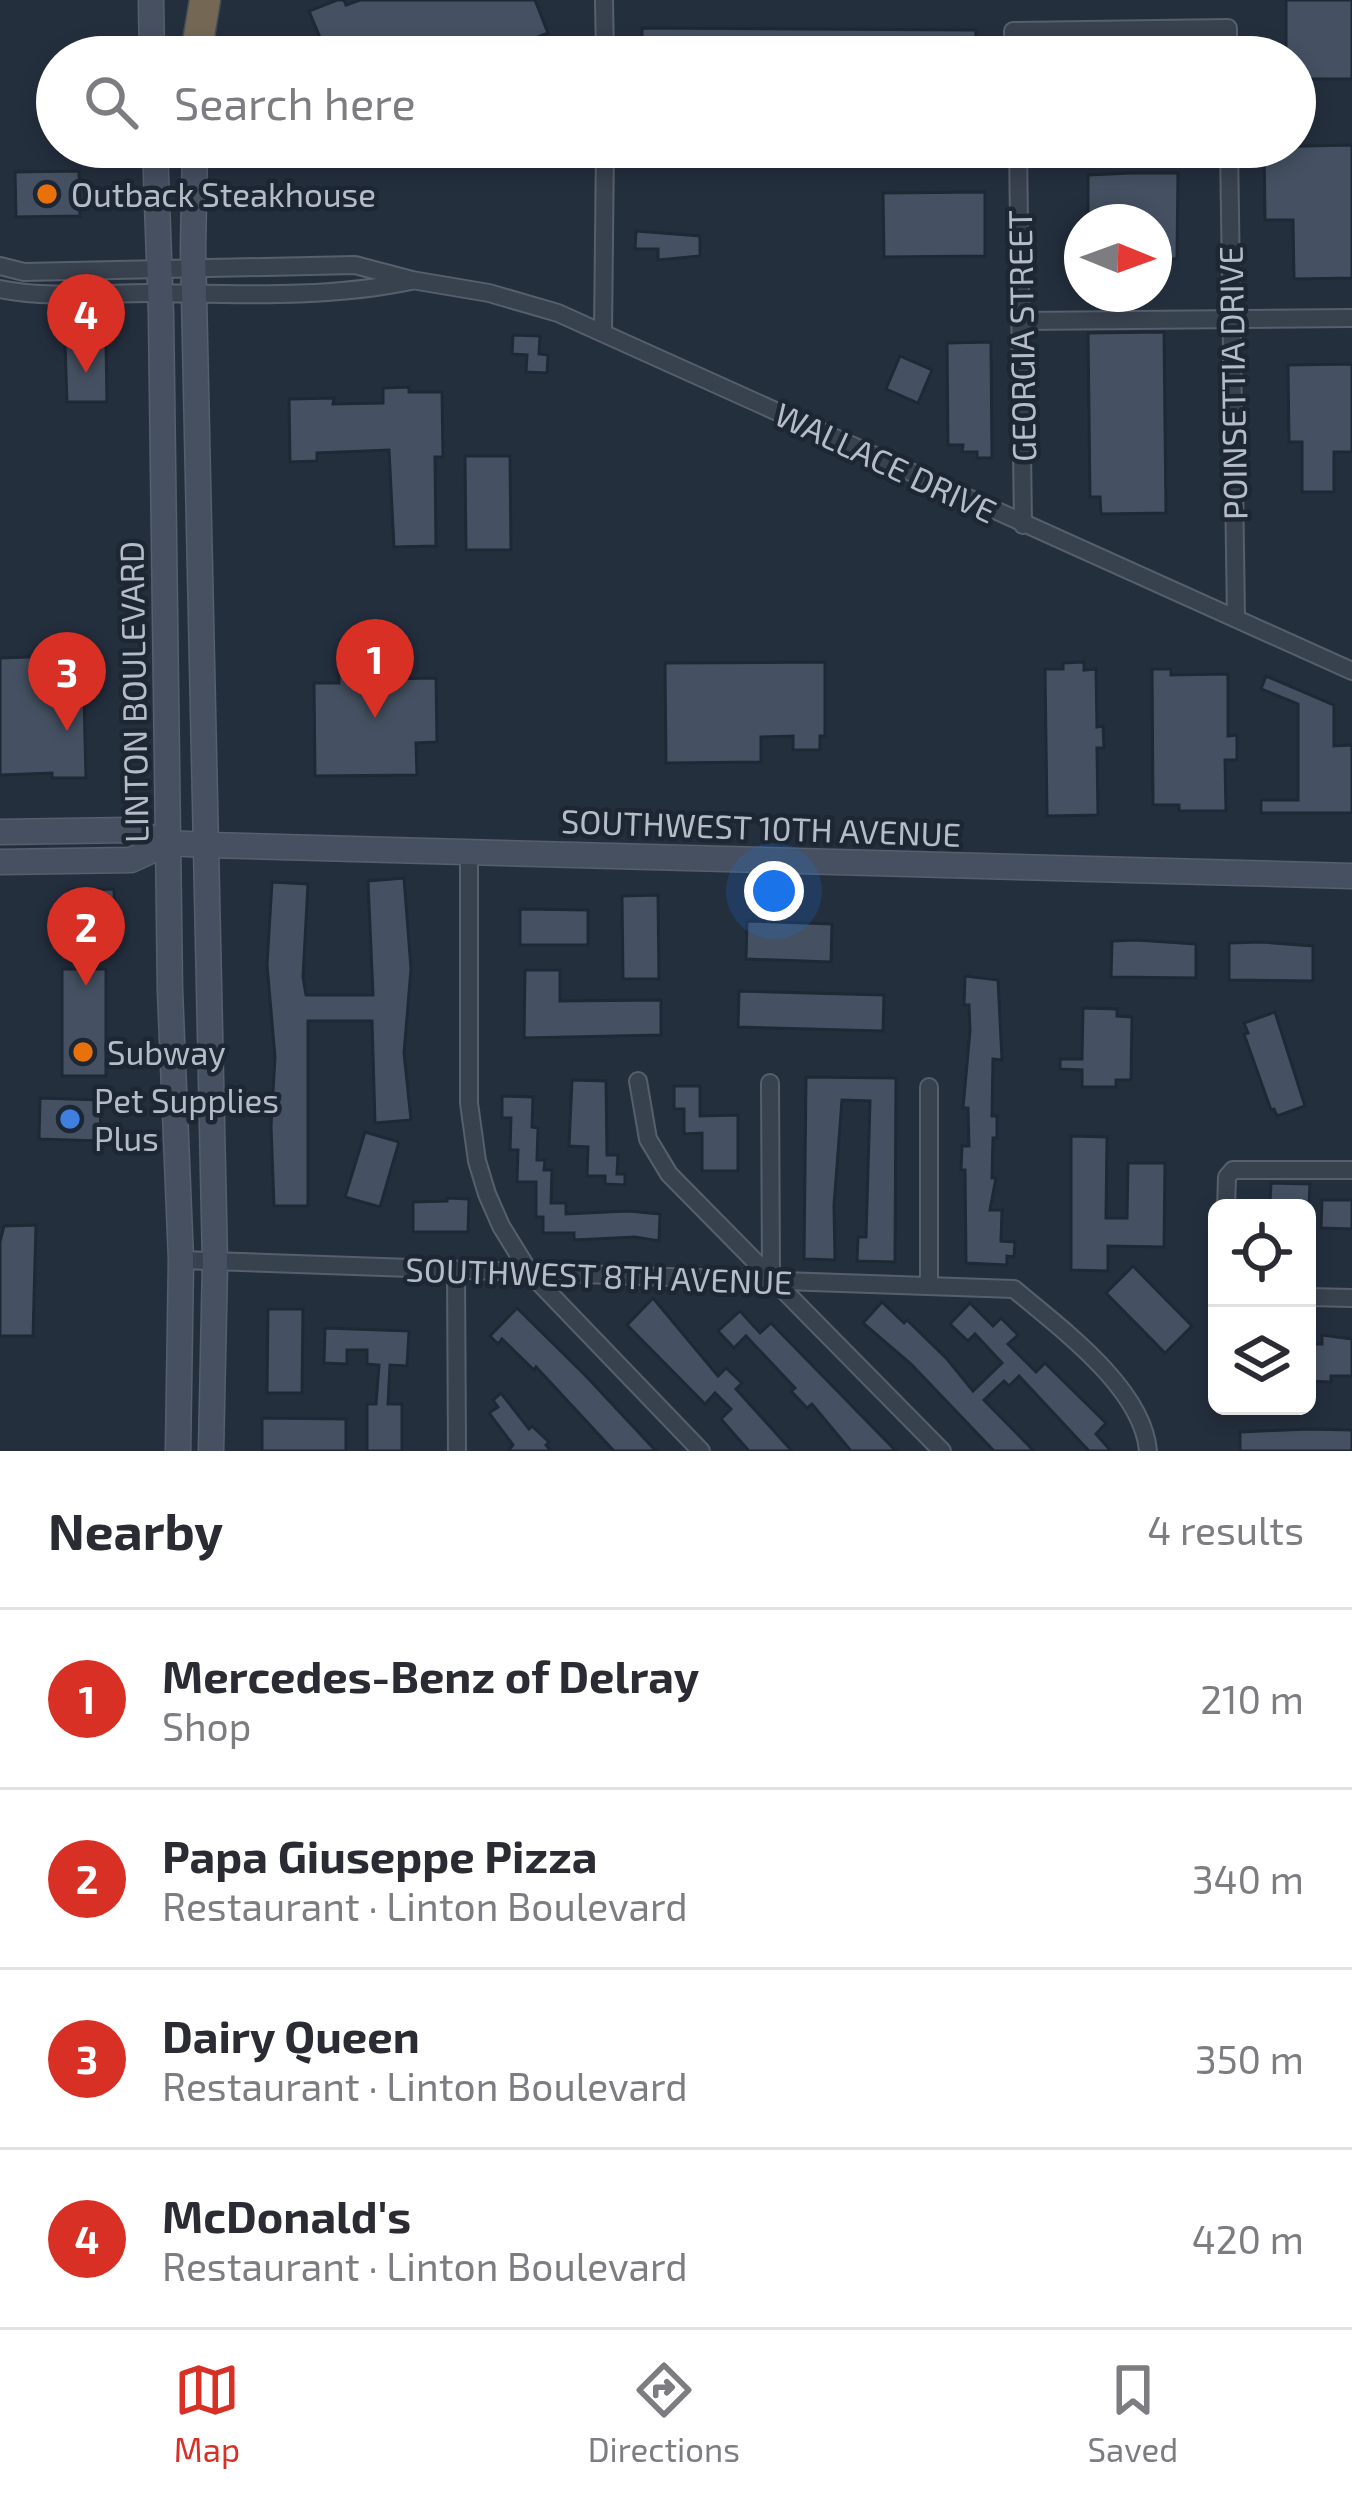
<!DOCTYPE html>
<meta charset="utf-8">
<style>
:root{--surface:#fff;--page:#f7f7f7;--text:#2b2b33;--muted:#7c7c81;--line:#e1e1e2;--accent:#d93025}
body{margin:0;font-family:"Exo 2",sans-serif;background:var(--page);color:var(--text)}
.controls{position:absolute;right:36px;bottom:36px;display:grid;overflow:hidden;border-radius:18px;box-shadow:0 6px 18px #0003}
.controls button{width:108px;height:108px;display:grid;place-items:center;padding:0;border:0;border-bottom:3px solid var(--line);background:var(--surface);color:var(--text);font:60px sans-serif}
.compass{position:absolute;left:1064px;top:204px;width:108px;height:108px;border-radius:50%;background:var(--surface);box-shadow:0 6px 18px #0003;rotate:91deg}
.you{position:absolute;left:774px;top:891px;width:42px;height:42px;margin:-30px;border:9px solid #fff;border-radius:50%;background:#1a73e8;box-shadow:0 0 0 18px #1a73e833}
.badge{display:grid;place-items:center;width:78px;height:78px;border-radius:50%;background:var(--accent);color:#fff;font-size:39px;font-weight:700}
.pin{position:absolute;translate:-50% -99px;filter:drop-shadow(0 3px 6px #0008)}
.pin::after{content:'';position:absolute;top:63px;width:42px;height:36px;background:inherit;clip-path:polygon(0 0,100% 0,50% 100%)}
.list{margin:0;padding:0;list-style:none}
h2{display:flex;justify-content:space-between;align-items:center;height:156px;margin:0;padding:0 48px;font-size:51px}
h2 small{font-size:39px;font-weight:400;color:var(--muted)}
.list li{display:grid;grid-template-columns:78px 1fr auto;gap:36px;align-items:center;box-sizing:border-box;height:180px;padding:0 48px;border-top:3px solid var(--line)}
.list b{display:block;font-size:45px;white-space:nowrap}
.list p{margin:0;font-size:39px;white-space:nowrap;color:var(--muted)}
.list em{font-size:39px;font-style:normal;color:var(--muted)}
.icon{flex:none;width:66px;height:66px;fill:none;stroke:currentColor;stroke-width:2;stroke-linecap:round;stroke-linejoin:round}
.map{position:relative;flex:none;width:1352px;height:1451px;overflow:hidden}
.search{position:absolute;background:var(--surface);box-shadow:0 6px 18px #0003;left:36px;right:36px;top:36px;height:132px;display:flex;align-items:center;gap:30px;box-sizing:border-box;padding:0 42px;border-radius:66px;color:var(--muted);font-size:45px}
.sheet{height:876px;background:var(--surface)}
nav{display:flex;justify-content:space-around;align-items:center;box-sizing:border-box;height:168px;border-top:3px solid var(--line);background:var(--surface);font-size:33px;color:var(--muted)}
nav a{display:grid;justify-items:center;gap:6px}
nav .on{color:var(--accent)}
.map>svg:first-child{display:block}
.building{fill:#455162;stroke:#1f2835;stroke-width:3}
.lines{fill:none;stroke-linecap:round;stroke-linejoin:round}
.street-casing{stroke:#565f6c;stroke-width:20}
.secondary-casing{stroke:#565f6c;stroke-width:27}
.highway-casing{stroke:#434c59;stroke-width:33}
.street{stroke:#38414e;stroke-width:16}
.secondary{stroke:#465061;stroke-width:24}
.highway{stroke:#746855;stroke-width:30}
.food-dot{fill:#e8710a;stroke:#1d2633;stroke-width:4.5}
.shop-dot{fill:#3f7fe0;stroke:#1d2633;stroke-width:4.5}
.labels{text-anchor:middle;dominant-baseline:central;stroke-width:9;stroke-linejoin:round;paint-order:stroke}
.poi-label{font-size:33px;fill:#b4bcc9;stroke:#1d2633;text-anchor:start}
.street-label{font-size:33px;fill:#b4bcc9;stroke:#1d2633}
</style>
<div class="map">
<svg width="1352" height="1451" viewBox="0 0 1352 1451">
<rect width="100%" height="100%" fill="#242f3e"/>
<g class="building">
<polygon points="337,0 344,0 346,5 360,0 535,0 548,33 488,57 328,57 309,11"/>
<polygon points="1286,0 1352,0 1352,79 1295,79 1295,57 1286,57"/>
<polygon points="642,28 976,30 975,57 642,57"/>
<polygon points="1352,145 1352,278 1294,279 1293,220 1265,220 1264,147"/>
<polygon points="79,171 80,216 16,217 15,172"/>
<polygon points="1131,173 1178,173 1177,259 1154,259 1154,222 1088,222 1088,175"/>
<polygon points="985,192 985,256 884,257 883,193"/>
<polygon points="636,231 700,236 700,256 658,260 658,249 635,249"/>
<polygon points="1164,332 1166,513 1101,514 1100,497 1090,497 1088,333"/>
<polygon points="513,335 540,336 539,354 548,355 547,373 526,372 527,355 512,354"/>
<polygon points="991,342 992,458 977,458 977,452 962,452 963,445 948,445 947,343"/>
<polygon points="106,343 107,402 67,402 65,344"/>
<polygon points="900,356 932,370 918,403 886,389"/>
<polygon points="1352,364 1352,452 1334,452 1334,492 1302,492 1302,442 1289,442 1288,365"/>
<polygon points="409,387 409,392 442,392 443,457 435,457 436,546 394,547 389,450 317,453 317,461 290,462 289,399 334,398 333,404 383,403 383,388"/>
<polygon points="465,456 510,456 511,550 466,550"/>
<polygon points="83,655 86,778 52,778 52,773 0,775 0,658"/>
<polygon points="383,656 383,679 436,678 437,742 416,743 417,775 315,776 314,683 339,683 338,657"/>
<polygon points="825,662 825,736 820,736 820,750 793,750 793,736 761,737 761,762 666,763 665,663"/>
<polygon points="1084,662 1084,670 1096,669 1097,727 1103,726 1104,748 1097,748 1098,815 1047,816 1045,669 1063,669 1063,663"/>
<polygon points="1152,669 1171,669 1171,675 1228,674 1228,736 1237,735 1237,760 1225,760 1226,811 1179,811 1179,805 1153,805"/>
<polygon points="1266,676 1334,705 1334,746 1352,745 1352,813 1261,813 1261,800 1298,800 1298,704 1261,689"/>
<polygon points="404,878 411,969 404,1053 411,1120 375,1123 372,1021 308,1021 308,1206 274,1206 271,1126 275,1057 267,965 272,882 308,884 303,977 306,995 373,995 368,881"/>
<polygon points="114,889 115,921 70,921 69,890"/>
<polygon points="658,895 659,979 623,979 622,896"/>
<polygon points="520,909 588,910 588,945 520,945"/>
<polygon points="747,921 832,924 831,962 746,959"/>
<polygon points="1136,940 1196,944 1196,978 1111,977 1112,941"/>
<polygon points="1261,942 1313,946 1313,981 1229,980 1229,943"/>
<rect x="62" y="969" width="44" height="107"/>
<polygon points="525,970 560,970 560,1001 661,1000 661,1035 524,1038"/>
<polygon points="965,976 998,980 1002,1060 993,1059 992,1116 997,1116 997,1138 993,1138 992,1178 996,1178 990,1210 1002,1210 1001,1241 1015,1242 1014,1257 1007,1256 1007,1265 966,1263 965,1170 961,1170 962,1146 969,1146 968,1108 963,1108 970,1031 969,1005 964,1005"/>
<polygon points="739,991 884,995 883,1031 738,1027"/>
<polygon points="1083,1008 1117,1009 1117,1016 1132,1017 1131,1080 1116,1080 1116,1087 1082,1087 1082,1070 1060,1069 1060,1059 1082,1059"/>
<polygon points="1275,1012 1305,1106 1277,1116 1274,1109 1271,1110 1244,1034 1248,1033 1244,1023"/>
<polygon points="806,1077 896,1078 895,1262 857,1261 858,1237 866,1237 870,1101 842,1100 834,1205 835,1260 804,1259"/>
<polygon points="572,1080 606,1081 607,1155 618,1155 617,1174 625,1174 625,1185 605,1184 605,1176 587,1176 588,1147 569,1146"/>
<polygon points="674,1086 700,1086 700,1116 738,1115 738,1171 702,1171 702,1133 684,1134 684,1109 674,1109"/>
<polygon points="502,1096 533,1097 532,1127 538,1128 537,1160 545,1160 544,1170 552,1170 551,1203 566,1203 566,1214 628,1211 660,1214 659,1241 635,1237 574,1240 574,1233 543,1233 543,1217 536,1217 536,1182 517,1182 518,1150 510,1150 511,1118 502,1118"/>
<polygon points="40,1098 101,1100 100,1141 39,1139"/>
<polygon points="365,1132 399,1142 380,1207 345,1197"/>
<polygon points="1071,1136 1107,1137 1106,1218 1127,1218 1128,1163 1165,1163 1164,1247 1108,1246 1108,1271 1071,1270"/>
<polygon points="1271,1183 1310,1184 1309,1204 1270,1202"/>
<polygon points="447,1198 469,1199 468,1232 413,1232 413,1202 447,1201"/>
<polygon points="1322,1200 1352,1200 1352,1229 1321,1228"/>
<polygon points="36,1225 33,1336 0,1336 0,1242 4,1226"/>
<polygon points="1133,1266 1192,1326 1165,1353 1106,1293"/>
<polygon points="653,1298 718,1376 726,1368 742,1383 736,1389 792,1451 749,1451 721,1419 731,1409 715,1393 705,1404 627,1325"/>
<polygon points="882,1302 904,1323 907,1320 947,1359 973,1391 1002,1363 975,1334 968,1341 950,1324 970,1303 993,1326 1001,1318 1018,1335 1008,1344 1036,1372 1045,1363 1106,1423 1096,1434 1111,1451 1089,1451 1019,1376 1009,1386 1004,1381 984,1400 1034,1451 994,1451 911,1364 863,1323"/>
<polygon points="517,1308 585,1375 656,1451 614,1451 536,1367 534,1370 502,1339 498,1344 490,1336"/>
<polygon points="268,1309 303,1309 302,1393 267,1393"/>
<polygon points="740,1311 760,1333 771,1323 896,1451 851,1451 812,1404 807,1408 791,1391 795,1388 746,1336 734,1348 718,1331"/>
<polygon points="325,1328 409,1331 407,1366 390,1365 388,1404 402,1404 402,1451 367,1451 367,1404 376,1404 379,1365 367,1364 367,1350 347,1350 347,1364 324,1363"/>
<polygon points="1322,1335 1352,1339 1352,1376 1331,1376 1331,1382 1307,1381 1308,1344 1322,1344"/>
<polygon points="501,1393 529,1429 532,1426 549,1442 546,1445 551,1451 508,1451 513,1445 489,1413 498,1407 493,1400"/>
<polygon points="262,1418 346,1419 346,1451 262,1451"/>
<polygon points="1307,1429 1352,1430 1352,1451 1240,1451 1240,1432"/>
</g>
<g class="lines">
<defs>
<g id="street">
<polyline points="604,0 605,57"/>
<polyline points="1014,57 1013,31 1228,28 1228,57"/>
<polyline points="1018,147 1023,525"/>
<polyline points="1229,147 1236,618"/>
<polyline points="0,266 24,272 355,265 412,280 489,293 558,313 1352,671"/>
<path d="M0,289c49,10 100,4 150,4 87,1 175,6 261,-12"/>
<polyline points="1021,321 1352,318"/>
<polyline points="603,333 605,147"/>
<polyline points="469,852 469,1103 477,1161 487,1194 501,1226 530,1273 701,1451"/>
<polyline points="638,1081 648,1139 669,1174 942,1451"/>
<polyline points="770,1083 771,1278"/>
<polyline points="1226,1208 1227,1177 1233,1170 1352,1170"/>
<path d="M181,1260l833,29c46,39 129,99 134,162"/>
<polyline points="456,1271 457,1451"/>
<polyline points="929,1286 929,1087"/>
<polyline points="1307,1297 1352,1298"/>
</g>
<g id="secondary">
<polyline points="151,0 152,57"/>
<polyline points="155,147 161,314 170,991 181,1260 178,1451"/>
<polyline points="195,147 193,249 215,1263 211,1451"/>
<polyline points="0,832 130,830 168,843 207,845 1352,876"/>
<polyline points="0,862 131,860 168,843"/>
</g>
<polyline id="highway" points="197,48 205,0"/>
</defs>
<use href="#street" class="street-casing"/>
<use href="#secondary" class="secondary-casing"/>
<use href="#highway" class="highway-casing"/>
<use href="#street" class="street"/>
<use href="#secondary" class="secondary"/>
<use href="#highway" class="highway"/>
</g>
<g class="food-dot">
<circle cx="47" cy="194" r="12"/>
<circle cx="83" cy="1052" r="12"/>
</g>
<circle class="shop-dot" cx="70" cy="1119" r="12"/>
<g class="labels">
<g class="poi-label">
<text x="71" y="194">Outback Steakhouse</text>
<text x="107" y="1052">Subway</text>
<text x="94" y="1100">Pet Supplies<tspan x="94" dy="38">Plus</tspan></text>
</g>
<g class="street-label">
<text transform="translate(1021 336) rotate(-91)">GEORGIA STREET</text>
<text transform="translate(1232 383) rotate(-91)">POINSETTIA DRIVE</text>
<text transform="translate(886 462) rotate(25)">WALLACE DRIVE</text>
<text transform="translate(133 692) rotate(-91)">LINTON BOULEVARD</text>
<text transform="translate(761 827) rotate(2)">SOUTHWEST 10TH AVENUE</text>
<text transform="translate(599 1275) rotate(2)">SOUTHWEST 8TH AVENUE</text>
</g>
</g>
</svg>
<div class="controls">
<button><svg class="icon" aria-label="locate" viewBox="0 0 24 24"><circle cx="12" cy="12" r="6"/><path d="M12 2v4M12 18v4M2 12h4M18 12h4"/></svg></button>
<button><svg class="icon" aria-label="layers" viewBox="0 0 24 24"><path d="M12 4l9 5-9 5-9-5zM3 14l9 5 9-5"/></svg></button>
</div>
<svg class="compass" viewBox="-18 -18 36 36"><path d="M0-13l5 13h-10z" fill="#e53935"/><path d="M0 13l5-13h-10z" fill="#7c7c81"/></svg>
<div class="you"></div>
<div class="pin badge" style="left:375px;top:718px">1</div>
<div class="pin badge" style="left:86px;top:986px">2</div>
<div class="pin badge" style="left:67px;top:731px">3</div>
<div class="pin badge" style="left:86px;top:373px">4</div>
<div class="search"><svg class="icon" aria-label="search" viewBox="0 0 24 24"><circle cx="10" cy="10" r="6"/><path d="M15 15l6 6"/></svg>Search here</div>
</div>
<section class="sheet">
<h2>Nearby<small>4 results</small></h2>
<ul class="list">
<li><span class="badge">1</span><div><b>Mercedes-Benz of Delray</b><p>Shop</p></div><em>210 m</em></li>
<li><span class="badge">2</span><div><b>Papa Giuseppe Pizza</b><p>Restaurant · Linton Boulevard</p></div><em>340 m</em></li>
<li><span class="badge">3</span><div><b>Dairy Queen</b><p>Restaurant · Linton Boulevard</p></div><em>350 m</em></li>
<li><span class="badge">4</span><div><b>McDonald's</b><p>Restaurant · Linton Boulevard</p></div><em>420 m</em></li>
</ul>
</section>
<nav>
<a class="on"><svg class="icon" aria-label="map" viewBox="0 0 24 24"><path d="M3 6l6-2 6 2 6-2v14l-6 2-6-2-6 2zM9 4v14M15 6v14"/></svg>Map</a>
<a><svg class="icon" aria-label="directions" viewBox="0 0 24 24"><path d="M12 3l9 9-9 9-9-9zM9 14v-3h6M13 9l2 2-2 2"/></svg>Directions</a>
<a><svg class="icon" aria-label="saved" viewBox="0 0 24 24"><path d="M7 4h10v16l-5-4-5 4z"/></svg>Saved</a>
</nav>
